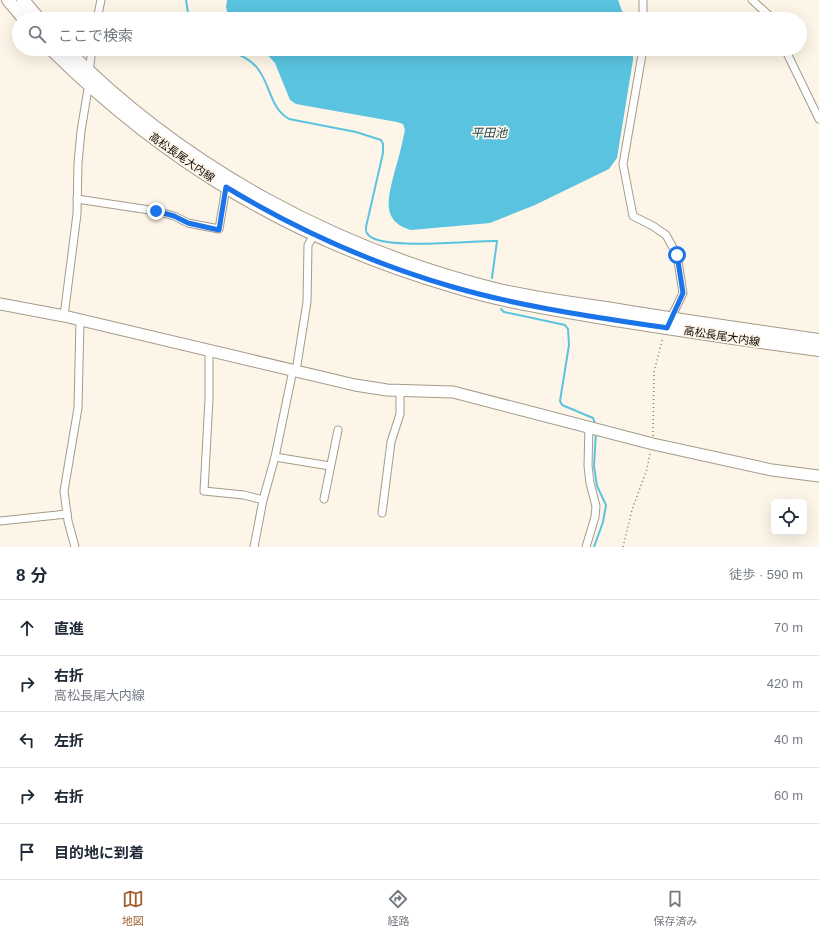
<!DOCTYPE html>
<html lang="ja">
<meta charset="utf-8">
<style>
:root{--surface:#fff;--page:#f6f6f7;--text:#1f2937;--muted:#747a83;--line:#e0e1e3;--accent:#a15e2e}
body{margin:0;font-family:Arial,"Noto Sans JP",sans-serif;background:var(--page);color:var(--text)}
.controls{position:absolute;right:12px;bottom:12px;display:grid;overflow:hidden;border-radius:6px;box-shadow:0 4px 16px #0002}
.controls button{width:36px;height:36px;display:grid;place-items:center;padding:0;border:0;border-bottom:1px solid var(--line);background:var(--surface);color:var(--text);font:20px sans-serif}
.stop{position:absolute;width:12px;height:12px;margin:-9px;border:3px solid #1a73e8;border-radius:50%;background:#fff}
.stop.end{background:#1a73e8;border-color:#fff;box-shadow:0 1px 4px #0008}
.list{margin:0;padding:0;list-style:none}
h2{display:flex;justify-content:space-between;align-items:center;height:52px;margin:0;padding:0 16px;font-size:17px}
h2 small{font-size:13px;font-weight:400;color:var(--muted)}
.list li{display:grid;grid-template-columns:26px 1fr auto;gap:12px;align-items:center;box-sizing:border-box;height:56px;padding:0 16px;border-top:1px solid var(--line)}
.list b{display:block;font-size:15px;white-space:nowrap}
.list p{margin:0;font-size:13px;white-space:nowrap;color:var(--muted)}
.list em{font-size:13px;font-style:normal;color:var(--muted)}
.icon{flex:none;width:22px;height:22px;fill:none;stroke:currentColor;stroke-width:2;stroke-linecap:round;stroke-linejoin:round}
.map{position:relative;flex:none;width:819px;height:547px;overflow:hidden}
.search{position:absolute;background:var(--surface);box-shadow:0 4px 16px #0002;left:12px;right:12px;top:12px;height:44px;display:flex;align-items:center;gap:10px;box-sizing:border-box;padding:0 14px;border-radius:22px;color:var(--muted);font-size:15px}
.sheet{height:332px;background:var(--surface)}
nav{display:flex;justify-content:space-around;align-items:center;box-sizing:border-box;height:56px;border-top:1px solid var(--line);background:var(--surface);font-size:11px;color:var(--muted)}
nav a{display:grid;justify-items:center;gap:2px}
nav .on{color:var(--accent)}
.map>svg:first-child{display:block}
.water{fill:#5ac4e0}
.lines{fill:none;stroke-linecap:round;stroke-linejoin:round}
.stream{stroke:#5ac4e0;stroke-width:2}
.street-casing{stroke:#a59b8b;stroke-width:9}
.secondary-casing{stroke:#a59b8b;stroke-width:13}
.primary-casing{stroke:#a59b8b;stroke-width:14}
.path{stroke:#837d73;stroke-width:1.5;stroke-dasharray:1 3;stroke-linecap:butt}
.street{stroke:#fff;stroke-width:7}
.secondary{stroke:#fff;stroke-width:11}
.primary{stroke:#fff;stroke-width:12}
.route{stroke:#1a73e8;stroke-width:5}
.labels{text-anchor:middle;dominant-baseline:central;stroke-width:3.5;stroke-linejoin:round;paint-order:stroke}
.street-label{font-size:11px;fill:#100d07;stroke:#fdf5e7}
.water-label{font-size:12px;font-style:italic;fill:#1a4855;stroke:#fdf5e7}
</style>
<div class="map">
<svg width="819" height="547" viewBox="0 0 819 547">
<rect width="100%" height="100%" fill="#fdf5e7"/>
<g class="water">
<polygon points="227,0 618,0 625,19 229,19 226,7"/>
<path d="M262,49h371v11l-16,98 -8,11 -74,36 -45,18 -79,7c-32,-9 -22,-35 -16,-60 4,-13 7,-26 10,-40l-2,-6 -6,-2 -101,-18 -6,-4 -15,-37z"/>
</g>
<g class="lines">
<g class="stream">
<polyline points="186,0 189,19"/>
<path d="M226,49c11,5 24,9 32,20 13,17 12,39 31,50l67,13 25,8 2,4v9l-17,74c0,0 0,6 1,6 9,19 109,7 130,8l-5,37"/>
<polyline points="501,309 504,312 565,325 568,329 569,345 560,401 562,405 593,418 596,426"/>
<polyline points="594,547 603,522 606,505 597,486 594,466 596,432"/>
</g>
<defs>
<g id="street">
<polyline points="643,0 643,19"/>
<polyline points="752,0 773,19"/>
<polyline points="97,19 101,0"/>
<polyline points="643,49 623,164 633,216 653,226 666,235 677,255 683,293 670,320"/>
<polyline points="785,49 819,119"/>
<polyline points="89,72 92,49"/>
<polyline points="77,199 156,211 174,216 188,223 219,229 226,187"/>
<polyline points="64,316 77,214 78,163 81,131 89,83"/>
<polyline points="209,350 209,399 204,491 244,495 263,500"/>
<polyline points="296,371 307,302 308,245 314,235"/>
<polyline points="275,457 330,466"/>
<polyline points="324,499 338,430"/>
<polyline points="382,513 391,442 400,414 400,391"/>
<polyline points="0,521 67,514"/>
<polyline points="75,547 68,521 64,491 78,408 80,320"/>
<polyline points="254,547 263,500 275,457 293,370"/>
<polyline points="586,547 595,517 596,506 590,483 588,466 589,427"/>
</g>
<polyline id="secondary" points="0,304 64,316 355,385 387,390 453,392 653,444 772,470 819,476"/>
<g id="primary">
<polyline points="8,0 24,19"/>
<polyline points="23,0 39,19"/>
<path d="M51,49c116,115 244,191 401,237 51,16 104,24 157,33 70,11 140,22 210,31"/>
<path d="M66,49c118,119 270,201 433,241 35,8 71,13 107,18 71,12 142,22 213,32"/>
</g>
</defs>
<use href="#street" class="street-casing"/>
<use href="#secondary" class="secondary-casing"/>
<use href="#primary" class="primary-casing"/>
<g class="path">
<polyline points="653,436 654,372 663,337"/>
<polyline points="623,547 632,510 647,469 650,453"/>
</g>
<use href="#street" class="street"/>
<use href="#secondary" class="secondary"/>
<use href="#primary" class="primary"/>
</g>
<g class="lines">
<path class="route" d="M156,211l18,5 14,7 31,7 7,-43c71,43 147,77 227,100 69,20 142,30 214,41l16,-35 -6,-38"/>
</g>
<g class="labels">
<g class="street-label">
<text transform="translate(182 157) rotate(35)">高松長尾大内線</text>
<text transform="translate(722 336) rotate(9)">高松長尾大内線</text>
</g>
<g class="water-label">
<text x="489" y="133">平田池</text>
</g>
</g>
</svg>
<div class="controls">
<button><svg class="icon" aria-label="locate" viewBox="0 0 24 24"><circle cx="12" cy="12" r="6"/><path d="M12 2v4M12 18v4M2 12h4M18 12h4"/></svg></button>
</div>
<div class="stop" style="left:677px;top:255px"></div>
<div class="stop end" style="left:156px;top:211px"></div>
<div class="search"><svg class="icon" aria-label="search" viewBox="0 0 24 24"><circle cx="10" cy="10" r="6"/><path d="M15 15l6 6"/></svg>ここで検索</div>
</div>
<section class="sheet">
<h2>8 分<small>徒歩 · 590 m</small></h2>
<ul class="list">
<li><svg class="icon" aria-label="ahead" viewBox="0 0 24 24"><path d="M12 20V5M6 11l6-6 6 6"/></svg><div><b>直進</b></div><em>70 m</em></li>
<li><svg class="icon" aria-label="right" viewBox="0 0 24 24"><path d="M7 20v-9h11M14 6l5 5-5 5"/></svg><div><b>右折</b><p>高松長尾大内線</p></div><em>420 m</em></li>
<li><svg class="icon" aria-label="left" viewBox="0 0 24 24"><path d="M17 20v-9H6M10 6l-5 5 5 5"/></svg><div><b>左折</b></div><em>40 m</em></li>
<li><svg class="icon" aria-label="right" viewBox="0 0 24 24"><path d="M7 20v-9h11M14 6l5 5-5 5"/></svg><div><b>右折</b></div><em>60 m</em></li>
<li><svg class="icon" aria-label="arrive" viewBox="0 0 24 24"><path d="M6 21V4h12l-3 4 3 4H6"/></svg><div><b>目的地に到着</b></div></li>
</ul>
</section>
<nav>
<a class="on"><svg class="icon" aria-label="map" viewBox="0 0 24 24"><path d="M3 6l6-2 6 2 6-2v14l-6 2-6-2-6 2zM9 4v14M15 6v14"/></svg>地図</a>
<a><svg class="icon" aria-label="directions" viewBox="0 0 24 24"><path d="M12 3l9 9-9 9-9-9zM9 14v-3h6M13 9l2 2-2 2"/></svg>経路</a>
<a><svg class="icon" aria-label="saved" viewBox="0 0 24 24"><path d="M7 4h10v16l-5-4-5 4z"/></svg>保存済み</a>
</nav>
